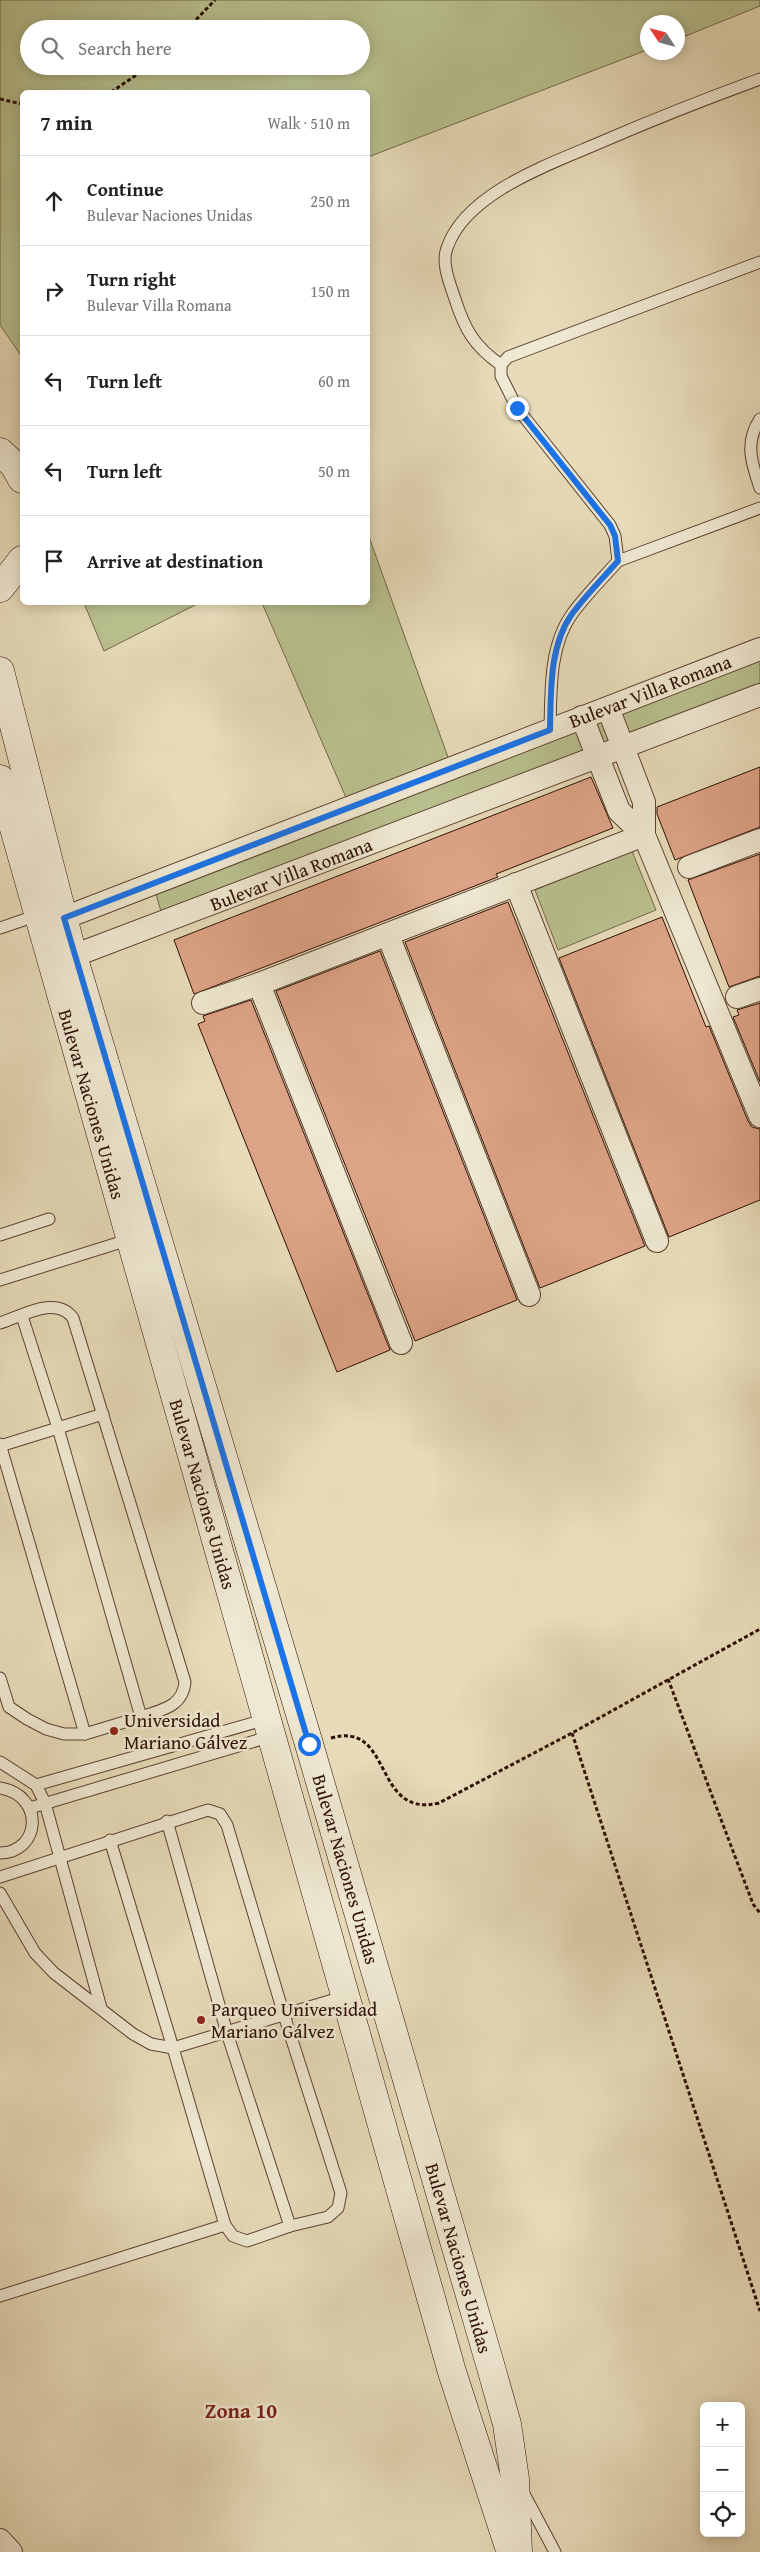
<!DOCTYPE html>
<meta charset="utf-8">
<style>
:root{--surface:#fff;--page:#f6f6f6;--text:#222;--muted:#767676;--line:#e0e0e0}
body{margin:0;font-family:"Gentium Book Plus",serif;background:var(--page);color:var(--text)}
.controls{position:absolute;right:15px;bottom:15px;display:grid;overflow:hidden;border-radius:8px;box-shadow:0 2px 12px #0003}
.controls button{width:45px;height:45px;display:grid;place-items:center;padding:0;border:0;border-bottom:1px solid var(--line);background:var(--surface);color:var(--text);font:25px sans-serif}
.compass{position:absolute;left:640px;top:15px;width:45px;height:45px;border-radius:50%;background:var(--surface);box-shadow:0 2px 12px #0003;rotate:306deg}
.stop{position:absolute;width:15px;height:15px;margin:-11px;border:4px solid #1a73e8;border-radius:50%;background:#fff}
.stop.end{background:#1a73e8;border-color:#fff;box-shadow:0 1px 5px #0008}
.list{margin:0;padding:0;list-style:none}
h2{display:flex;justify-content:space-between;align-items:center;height:65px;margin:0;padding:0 20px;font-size:21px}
h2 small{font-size:16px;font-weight:400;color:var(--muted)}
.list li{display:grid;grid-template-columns:32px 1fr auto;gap:15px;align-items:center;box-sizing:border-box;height:90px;padding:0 20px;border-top:1px solid var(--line)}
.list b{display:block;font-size:19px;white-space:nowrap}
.list p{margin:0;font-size:16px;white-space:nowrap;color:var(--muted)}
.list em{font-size:16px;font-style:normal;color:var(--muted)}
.icon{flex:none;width:28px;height:28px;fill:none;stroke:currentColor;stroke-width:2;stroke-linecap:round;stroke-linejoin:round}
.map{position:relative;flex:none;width:760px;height:2552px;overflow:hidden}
.search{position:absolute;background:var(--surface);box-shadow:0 2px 12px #0003;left:20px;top:20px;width:350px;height:55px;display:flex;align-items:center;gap:12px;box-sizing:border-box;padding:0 18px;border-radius:28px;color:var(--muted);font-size:19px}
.panel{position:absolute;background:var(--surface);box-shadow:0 2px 12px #0003;left:20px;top:90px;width:350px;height:515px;border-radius:8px}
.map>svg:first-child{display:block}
.green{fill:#b8c08e;stroke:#726748;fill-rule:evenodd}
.building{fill:#dda386;stroke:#2d0e03}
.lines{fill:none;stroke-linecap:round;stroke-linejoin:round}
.lane-casing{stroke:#5c4130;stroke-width:13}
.street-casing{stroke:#5c4130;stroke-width:24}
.secondary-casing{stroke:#2d0e03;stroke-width:29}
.path{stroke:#2d0e03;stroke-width:3;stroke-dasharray:4 2.5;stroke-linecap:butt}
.lane{stroke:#efe8d2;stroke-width:11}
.street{stroke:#efe8d2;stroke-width:22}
.secondary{stroke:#efe8d2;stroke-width:28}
.route{stroke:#1a73e8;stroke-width:6}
.poi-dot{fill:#8f2418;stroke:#efe8d2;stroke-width:2}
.labels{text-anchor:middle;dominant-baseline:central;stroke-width:5;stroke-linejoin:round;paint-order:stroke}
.street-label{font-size:19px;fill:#2d0e03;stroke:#efe8d2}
.poi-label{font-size:19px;fill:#2d0e03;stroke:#efe8d2;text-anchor:start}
.quarter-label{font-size:21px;font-weight:bold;fill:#7a1f14;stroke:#efe8d2}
</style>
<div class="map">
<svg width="760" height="2552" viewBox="0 0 760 2552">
<rect width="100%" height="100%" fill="#e7dbb9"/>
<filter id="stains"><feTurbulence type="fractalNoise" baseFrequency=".004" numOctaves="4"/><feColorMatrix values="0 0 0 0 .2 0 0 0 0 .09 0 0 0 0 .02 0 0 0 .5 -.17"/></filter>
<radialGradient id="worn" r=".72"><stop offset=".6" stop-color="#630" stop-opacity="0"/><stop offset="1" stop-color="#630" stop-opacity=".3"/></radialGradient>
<g class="green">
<path d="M0,0h760v6l-82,33v-17h-30l-1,28 -279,107v-65h-346v265l-22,-32zM29,29h332v37h-332z"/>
<polygon points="368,534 449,760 347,800 262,603 368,602"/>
<polygon points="84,603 199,603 104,651"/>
<polygon points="760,649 760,695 164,922 153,884"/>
<polygon points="632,851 656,910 558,950 535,890"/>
</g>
<g class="building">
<polygon points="760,767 760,827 675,860 657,814 657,807"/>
<polygon points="591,777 613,828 496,874 498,877 194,994 174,940"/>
<polygon points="760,854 760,976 729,987 688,880"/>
<polygon points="508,902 645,1246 540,1288 405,942"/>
<polygon points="662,917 706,1027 709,1026 748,1121 752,1127 760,1129 760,1200 669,1237 559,958"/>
<polygon points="380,951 517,1300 415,1341 276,991"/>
<polygon points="251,1000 390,1350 337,1372 198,1024 205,1021 203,1016"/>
<polygon points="760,1003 760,1082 733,1017 739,1015 737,1010"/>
</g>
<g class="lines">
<defs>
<g id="lane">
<path d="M501,365c-27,-19 -36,-35 -46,-66 -5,-15 -14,-36 -8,-51 19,-57 109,-86 159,-108 51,-22 102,-42 154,-61"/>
<path d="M760,419c-16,24 -8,45 0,69"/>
<polyline points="618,561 760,508"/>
<path d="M550,730c1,-38 -1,-84 22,-116 14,-19 31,-36 46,-53l-3,-25 -5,-11 -93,-117 -16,-32v-11l7,-8 252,-95"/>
<polyline points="0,928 38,915"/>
<polyline points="0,1235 49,1219"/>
<polyline points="0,1280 131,1239"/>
<polyline points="22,1316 58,1428 141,1717 85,1734"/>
<path d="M0,1323c22,-7 56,-28 73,-5l112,364c-2,25 -24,28 -44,35"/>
<polyline points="0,1444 85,1734 64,1734 46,1729 27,1719 9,1707 0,1678"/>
<polyline points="0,1446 103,1414"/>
<polyline points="0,1762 36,1785 45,1803 101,2008"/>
<polyline points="36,1785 267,1719"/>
<path d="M0,1788c46,8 40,65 0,65"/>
<polyline points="30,1808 272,1736"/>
<polyline points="167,1821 227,2033 290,2226"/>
<polyline points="110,1840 173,2048 346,1996"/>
<polyline points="0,1877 208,1810 220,1814 227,1825 284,2015 341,2193 338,2208 328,2217 290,2226 247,2241 233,2236 225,2225 173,2048 151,2044 133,2034 54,1973 35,1953 0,1893"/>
<polyline points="0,2296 225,2225"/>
<polyline points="523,2492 555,2552"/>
</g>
<g id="street">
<polyline points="608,708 644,802 644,835 760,1116"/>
<polyline points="582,717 619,811 644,835"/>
<polyline points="689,867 760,840"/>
<polyline points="516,884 657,1241"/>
<polyline points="64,918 760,649"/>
<polyline points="388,935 529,1295"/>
<polyline points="73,956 760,695"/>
<polyline points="259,984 401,1343"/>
<polyline points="737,997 760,989"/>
<polyline points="203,1003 259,984 644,835"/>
<polyline points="0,2540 11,2552"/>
</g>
<g id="secondary">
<polyline points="0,452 14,465 22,479"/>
<polyline points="0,588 22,560"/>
<polyline points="0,671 73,956 309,1744 490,2364 507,2424 515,2479 518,2552"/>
<polyline points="0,779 452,2372 508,2544"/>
</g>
</defs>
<use href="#lane" class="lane-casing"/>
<use href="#street" class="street-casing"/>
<use href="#secondary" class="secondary-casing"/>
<g class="path">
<polyline points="187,29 215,0"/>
<polyline points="111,92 150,66"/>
<polyline points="0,99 22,104"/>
<polyline points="668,1679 753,1904 760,1913"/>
<polyline points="572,1733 760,2311"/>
<path d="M331,1738c63,-18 41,81 108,65l133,-70 188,-104"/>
</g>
<use href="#lane" class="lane"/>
<use href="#street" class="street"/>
<use href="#secondary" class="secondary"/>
</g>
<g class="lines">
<path class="route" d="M309,1744l-245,-826 486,-188c1,-38 -1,-84 22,-116 14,-19 31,-36 46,-53l-3,-25 -5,-11 -93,-117"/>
</g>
<g class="poi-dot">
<circle cx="114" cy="1731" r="5"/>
<circle cx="201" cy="2020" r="5"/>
</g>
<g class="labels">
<g class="street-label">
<text transform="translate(650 691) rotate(-21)">Bulevar Villa Romana</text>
<text transform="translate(291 874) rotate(-21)">Bulevar Villa Romana</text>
<text transform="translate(92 1104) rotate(74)">Bulevar Naciones Unidas</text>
<text transform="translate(203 1494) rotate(74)">Bulevar Naciones Unidas</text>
<text transform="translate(346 1869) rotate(74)">Bulevar Naciones Unidas</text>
<text transform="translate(459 2258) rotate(74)">Bulevar Naciones Unidas</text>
</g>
<g class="poi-label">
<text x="124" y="1720">Universidad<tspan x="124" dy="22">Mariano Gálvez</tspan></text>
<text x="211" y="2009">Parqueo Universidad<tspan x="211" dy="22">Mariano Gálvez</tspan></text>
</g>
<g class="quarter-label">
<text x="241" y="2410">Zona 10</text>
</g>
</g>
<rect width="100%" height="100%" filter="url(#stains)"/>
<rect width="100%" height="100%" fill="url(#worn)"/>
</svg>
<div class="controls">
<button>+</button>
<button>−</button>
<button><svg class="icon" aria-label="locate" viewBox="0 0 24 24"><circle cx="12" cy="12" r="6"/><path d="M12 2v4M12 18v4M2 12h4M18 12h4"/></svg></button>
</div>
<svg class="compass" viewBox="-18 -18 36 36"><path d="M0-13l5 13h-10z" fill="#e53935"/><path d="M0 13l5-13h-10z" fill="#767676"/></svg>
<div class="stop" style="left:309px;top:1744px"></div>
<div class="stop end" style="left:517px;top:408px"></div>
<div class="search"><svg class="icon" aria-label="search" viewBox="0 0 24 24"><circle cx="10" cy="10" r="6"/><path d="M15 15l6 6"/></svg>Search here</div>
<section class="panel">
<h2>7 min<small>Walk · 510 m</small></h2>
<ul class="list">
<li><svg class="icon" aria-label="ahead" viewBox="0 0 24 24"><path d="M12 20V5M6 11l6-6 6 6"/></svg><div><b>Continue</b><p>Bulevar Naciones Unidas</p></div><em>250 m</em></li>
<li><svg class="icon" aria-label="right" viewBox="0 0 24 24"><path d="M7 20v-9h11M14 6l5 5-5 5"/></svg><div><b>Turn right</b><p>Bulevar Villa Romana</p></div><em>150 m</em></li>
<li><svg class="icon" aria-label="left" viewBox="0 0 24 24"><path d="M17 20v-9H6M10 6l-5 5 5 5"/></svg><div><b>Turn left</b></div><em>60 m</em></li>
<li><svg class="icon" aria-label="left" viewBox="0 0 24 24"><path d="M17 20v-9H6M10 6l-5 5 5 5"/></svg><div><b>Turn left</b></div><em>50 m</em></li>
<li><svg class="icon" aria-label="arrive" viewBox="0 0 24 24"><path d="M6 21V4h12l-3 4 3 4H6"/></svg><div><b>Arrive at destination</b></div></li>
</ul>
</section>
</div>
